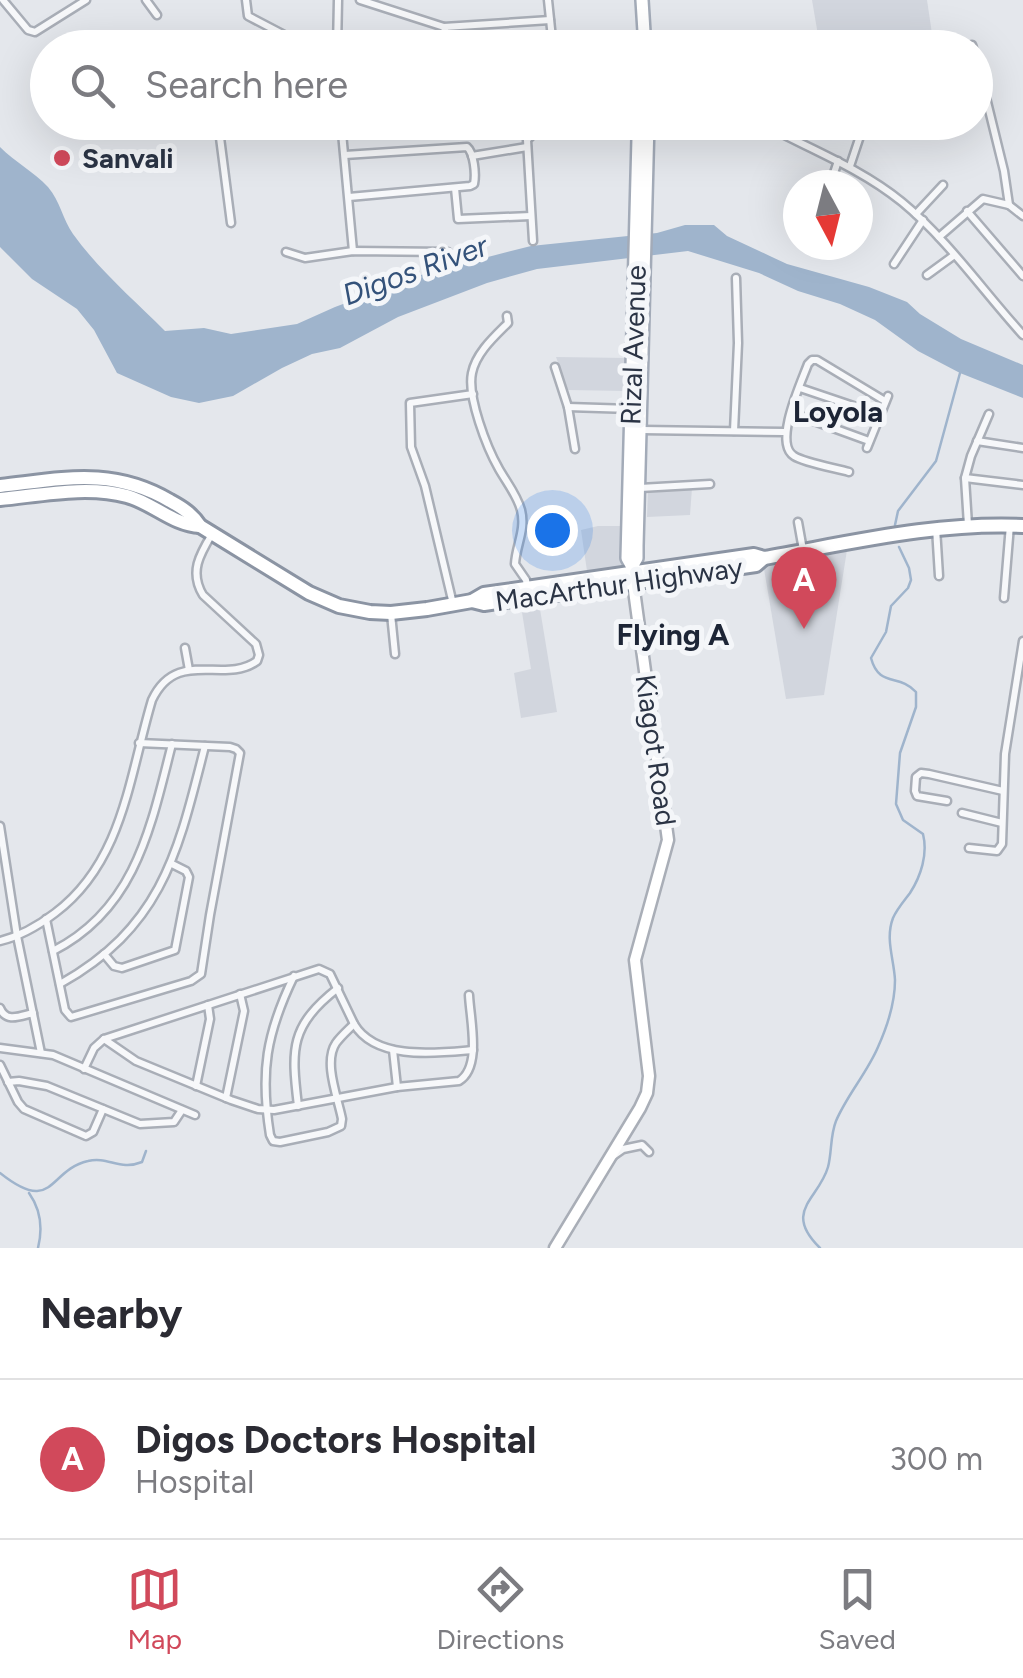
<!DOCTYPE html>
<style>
:root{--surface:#fff;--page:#f7f7f7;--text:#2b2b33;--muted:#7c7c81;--line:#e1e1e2;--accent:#d1495b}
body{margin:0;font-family:Figtree,sans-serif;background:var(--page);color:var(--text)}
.compass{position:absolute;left:783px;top:170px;width:90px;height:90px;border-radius:50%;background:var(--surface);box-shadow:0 10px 40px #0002;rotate:173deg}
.you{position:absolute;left:552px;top:530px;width:35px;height:35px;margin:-25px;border:8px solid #fff;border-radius:50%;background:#1a73e8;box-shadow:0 0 0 15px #1a73e833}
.badge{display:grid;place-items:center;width:65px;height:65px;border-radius:50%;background:var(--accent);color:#fff;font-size:32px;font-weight:700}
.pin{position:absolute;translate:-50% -82px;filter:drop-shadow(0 2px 5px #0008)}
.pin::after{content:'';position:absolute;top:52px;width:35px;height:30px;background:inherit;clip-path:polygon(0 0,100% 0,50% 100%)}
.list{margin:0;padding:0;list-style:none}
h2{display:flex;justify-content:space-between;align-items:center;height:130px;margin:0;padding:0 40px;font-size:42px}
h2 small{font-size:32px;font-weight:400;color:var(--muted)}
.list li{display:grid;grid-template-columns:65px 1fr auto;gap:30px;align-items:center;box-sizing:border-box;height:160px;padding:0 40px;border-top:2px solid var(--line)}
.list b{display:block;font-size:38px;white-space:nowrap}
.list p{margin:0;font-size:32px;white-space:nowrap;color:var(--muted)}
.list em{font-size:32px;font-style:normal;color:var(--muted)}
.icon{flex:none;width:55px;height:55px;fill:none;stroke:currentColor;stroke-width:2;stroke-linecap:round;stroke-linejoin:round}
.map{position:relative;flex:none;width:1023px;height:1248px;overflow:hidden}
.search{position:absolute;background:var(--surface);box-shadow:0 10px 40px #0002;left:30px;right:30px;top:30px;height:110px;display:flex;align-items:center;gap:25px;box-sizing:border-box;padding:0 35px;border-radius:55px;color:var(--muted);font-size:38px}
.sheet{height:290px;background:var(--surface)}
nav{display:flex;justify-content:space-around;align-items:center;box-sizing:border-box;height:140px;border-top:2px solid var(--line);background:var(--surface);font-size:28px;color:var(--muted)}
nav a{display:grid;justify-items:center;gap:5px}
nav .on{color:var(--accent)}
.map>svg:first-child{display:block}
.built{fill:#d2d6de}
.water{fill:#9fb4cc}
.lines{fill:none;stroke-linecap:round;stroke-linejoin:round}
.stream{stroke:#9fb4cc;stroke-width:2.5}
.street-casing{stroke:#a9aeb7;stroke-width:11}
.secondary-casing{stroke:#a9aeb7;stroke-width:15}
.primary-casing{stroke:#a3abb8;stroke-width:16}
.highway-casing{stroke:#8b94a3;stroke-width:18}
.street{stroke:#f7f8fa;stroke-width:6}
.secondary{stroke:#fff;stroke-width:10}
.primary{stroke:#fff;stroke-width:11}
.highway{stroke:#fff;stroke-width:12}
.poi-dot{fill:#d1495b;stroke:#f4f6f9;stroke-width:4}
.labels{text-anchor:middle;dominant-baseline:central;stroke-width:10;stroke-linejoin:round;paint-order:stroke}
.poi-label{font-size:28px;font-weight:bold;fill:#2b3445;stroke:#f4f6f9;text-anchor:start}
.street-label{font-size:28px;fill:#2b3445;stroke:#f4f6f9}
.water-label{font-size:30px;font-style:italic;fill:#34527a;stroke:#f4f6f9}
.neighbourhood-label{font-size:30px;font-weight:bold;fill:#1d2536;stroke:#f4f6f9}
</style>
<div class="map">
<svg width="1023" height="1248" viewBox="0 0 1023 1248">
<rect width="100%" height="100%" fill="#e4e7ec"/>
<g class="built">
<polygon points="812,0 927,0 934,47 820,47"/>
<polygon points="556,357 627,358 626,391 568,390"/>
<polygon points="692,488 690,515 647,517 648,489"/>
<polygon points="598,526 624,526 624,566 587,571 581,530"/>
<polygon points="847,550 824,695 786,699 763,563"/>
<polygon points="539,603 557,712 521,718 514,673 531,669 521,606"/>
</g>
<path class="water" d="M0,147c15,15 34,25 48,40 12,14 15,33 25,47 26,36 61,66 92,97l39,-3 27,6 66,-10 38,-17 94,-35 102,-26 126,-13 28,-8h29l13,11 60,28 82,23 38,15 13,12 41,25 62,26v33l-63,-25 -42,-22 -43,-31 -35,-16 -42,-13 -39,-18 -71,-22 -151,18 -50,14 -89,34 -58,31 -28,6 -30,14 -49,28 -34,7 -28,-6 -54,-24 -23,-43 -17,-21 -45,-30 -32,-32z"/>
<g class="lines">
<g class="stream">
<polyline points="895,525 898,511 936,461 960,373"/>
<path d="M0,1173c54,43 48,-3 88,-12 20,-5 32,10 54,1l4,-11"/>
<path d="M29,1193c12,17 14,35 9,55"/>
<path d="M820,1248c-38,-37 -1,-49 8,-81 4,-15 2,-31 8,-46 11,-26 31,-48 42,-74 9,-20 17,-46 17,-67 -1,-21 -10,-41 -2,-62 4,-9 11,-17 17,-25 11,-17 18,-39 13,-59l-20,-14 -7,-16 4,-51 16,-46v-15c-17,-19 -37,-4 -45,-34l15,-26 5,-26 17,-18 3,-8 -2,-12 -10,-21"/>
</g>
<defs>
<g id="street">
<polyline points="3,0 28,30 35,32 86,0"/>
<polyline points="146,0 157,15"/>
<polyline points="246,0 248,16 292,39 305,42 337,42"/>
<polyline points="360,0 444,27 550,20"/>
<polyline points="548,0 553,48"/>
<polyline points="444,27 451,48"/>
<polyline points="235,45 266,48"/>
<polyline points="972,45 973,48"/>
<polyline points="337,48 338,0"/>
<polyline points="976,57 1004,171 1009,205"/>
<polyline points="38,95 48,96"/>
<polyline points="218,122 231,223"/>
<polyline points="341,122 353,251"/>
<path d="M759,122c48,26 100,45 143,80 46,38 81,89 121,133"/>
<path d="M345,155l122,-8c7,6 9,27 7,37l-4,2 -121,11"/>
<polyline points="472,156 527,147"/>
<polyline points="850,166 860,136"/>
<polyline points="830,185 838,161"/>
<polyline points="455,188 458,219 531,216"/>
<polyline points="967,211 1023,276"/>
<polyline points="916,214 943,185"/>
<polyline points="939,237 983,199 1009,205 1023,216"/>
<polyline points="533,241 527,140 535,132 565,122"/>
<polyline points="286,252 305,258 353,251 448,252"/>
<polyline points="894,264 923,220"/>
<polyline points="927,275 953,256"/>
<path d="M507,316l1,7c-14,14 -32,30 -36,50 -5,24 15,75 27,96 8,14 18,26 22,41 5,20 -5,35 -6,54l11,16 1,6"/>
<polyline points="555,367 568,407 575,449"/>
<polyline points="800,388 880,415"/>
<polyline points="568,407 631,409"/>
<polyline points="792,413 869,441"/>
<polyline points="642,430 784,432"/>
<polyline points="734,431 738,343 736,278"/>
<polyline points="977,441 1023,448"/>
<polyline points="867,448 888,396"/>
<path d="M849,472c-14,-4 -44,-9 -55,-16 -21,-13 7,-73 14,-92l4,-4h5l68,41"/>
<polyline points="965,478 1023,485"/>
<polyline points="640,488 710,484"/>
<polyline points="798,522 803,550"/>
<polyline points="968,525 965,478 971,456 989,414"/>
<polyline points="936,528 939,576"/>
<polyline points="1004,598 1010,525"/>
<polyline points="453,604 425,486 411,447 410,403 473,394"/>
<polyline points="391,614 395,654"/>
<polyline points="185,648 189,670"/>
<polyline points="947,801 917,796 915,791 916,777 921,773 929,774 1003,791"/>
<polyline points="962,813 1002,823"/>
<polyline points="0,826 17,936 41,1053"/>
<polyline points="969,848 997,851 1002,844 1005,754 1023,641"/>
<polyline points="46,919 65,1010 71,1017 191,981 201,974 210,915 240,753 236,749 230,747 139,743"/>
<path d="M0,941c21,-5 38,-15 55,-28 68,-51 74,-136 97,-213 25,-53 72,-15 105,-39l2,-6 -3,-11 -53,-49c-14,-23 -3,-41 9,-61"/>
<path d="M53,951c83,-42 98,-125 119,-207"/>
<polyline points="104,954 114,966 122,968 175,950 189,877 186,871 172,864"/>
<path d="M294,976c-28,58 -34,96 -24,159l3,6 7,1 48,-10 13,-6 1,-7c-4,-21 -19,-57 -6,-76 5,-7 12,-13 18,-19"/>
<path d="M60,984c103,-58 118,-132 145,-238"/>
<path d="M0,1008c6,15 20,8 33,5"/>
<path d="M104,1039l32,22 95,39 27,9 16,1 123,-23 62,-6c23,-14 11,-62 10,-86"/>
<polyline points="0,1048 53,1055 195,1115"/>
<polyline points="393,1050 397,1087"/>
<polyline points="0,1065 18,1102 24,1109 86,1136 93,1132 103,1109"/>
<path d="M84,1069l10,-21 10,-9 215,-70 11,5 24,50c22,37 83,29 119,26"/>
<polyline points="8,1082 19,1081 47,1086 140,1124 174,1122 182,1110"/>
<polyline points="196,1086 210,1019 208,1005"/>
<polyline points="226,1098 244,1011 240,994"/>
<path d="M298,1106c-7,-58 -8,-80 40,-118"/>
<polyline points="613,1156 623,1149 642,1145 649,1152"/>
</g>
<polyline id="secondary" points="555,1248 640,1108 647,1093 649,1076 635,960 668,840 633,583"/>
<g id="primary">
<polyline points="642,0 645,48"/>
<polyline points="632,567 637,558 637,546 648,122"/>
<polyline points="633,581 632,567 627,558 638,138 641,122"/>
</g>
<g id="highway">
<path d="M0,486c64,-7 112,-19 170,15 13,7 22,13 30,25l109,67 30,13 31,6 21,1 36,-4 45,-8 12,-7 270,-39 10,3c86,-15 171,-36 259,-32"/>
<path d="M0,499c41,-4 87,-14 127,-3 26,7 46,29 73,30"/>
<polyline points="472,601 484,604 756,565 764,558"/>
</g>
</defs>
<use href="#street" class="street-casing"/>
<use href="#secondary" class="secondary-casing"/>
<use href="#primary" class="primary-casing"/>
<use href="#highway" class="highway-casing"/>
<use href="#street" class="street"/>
<use href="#secondary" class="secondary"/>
<use href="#primary" class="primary"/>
<use href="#highway" class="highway"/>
</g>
<circle class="poi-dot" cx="62" cy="158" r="10"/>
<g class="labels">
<g class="poi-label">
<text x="82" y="158">Sanvali</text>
</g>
<g class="street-label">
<text transform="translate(633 345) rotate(-88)">Rizal Avenue</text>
<text transform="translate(619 584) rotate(-8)">MacArthur Highway</text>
<text transform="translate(656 750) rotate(82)">Kiagot Road</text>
</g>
<g class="water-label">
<text transform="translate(415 270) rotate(-20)">Digos River</text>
</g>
<g class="neighbourhood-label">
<text x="838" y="411">Loyola</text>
<text x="673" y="634">Flying A</text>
</g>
</g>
</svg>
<svg class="compass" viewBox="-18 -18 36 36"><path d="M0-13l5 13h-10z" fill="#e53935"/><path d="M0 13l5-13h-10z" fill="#7c7c81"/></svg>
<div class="you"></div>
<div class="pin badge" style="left:804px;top:629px">A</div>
<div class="search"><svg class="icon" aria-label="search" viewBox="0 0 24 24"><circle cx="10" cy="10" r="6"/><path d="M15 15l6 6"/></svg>Search here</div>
</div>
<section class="sheet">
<h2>Nearby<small></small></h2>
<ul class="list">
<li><span class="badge">A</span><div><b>Digos Doctors Hospital</b><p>Hospital</p></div><em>300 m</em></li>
</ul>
</section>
<nav>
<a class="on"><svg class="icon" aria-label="map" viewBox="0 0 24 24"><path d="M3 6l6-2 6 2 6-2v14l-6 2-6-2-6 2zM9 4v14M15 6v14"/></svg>Map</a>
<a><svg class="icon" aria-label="directions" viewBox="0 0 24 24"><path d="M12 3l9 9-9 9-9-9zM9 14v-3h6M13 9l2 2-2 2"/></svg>Directions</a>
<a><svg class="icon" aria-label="saved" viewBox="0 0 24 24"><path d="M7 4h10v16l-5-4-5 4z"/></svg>Saved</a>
</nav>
